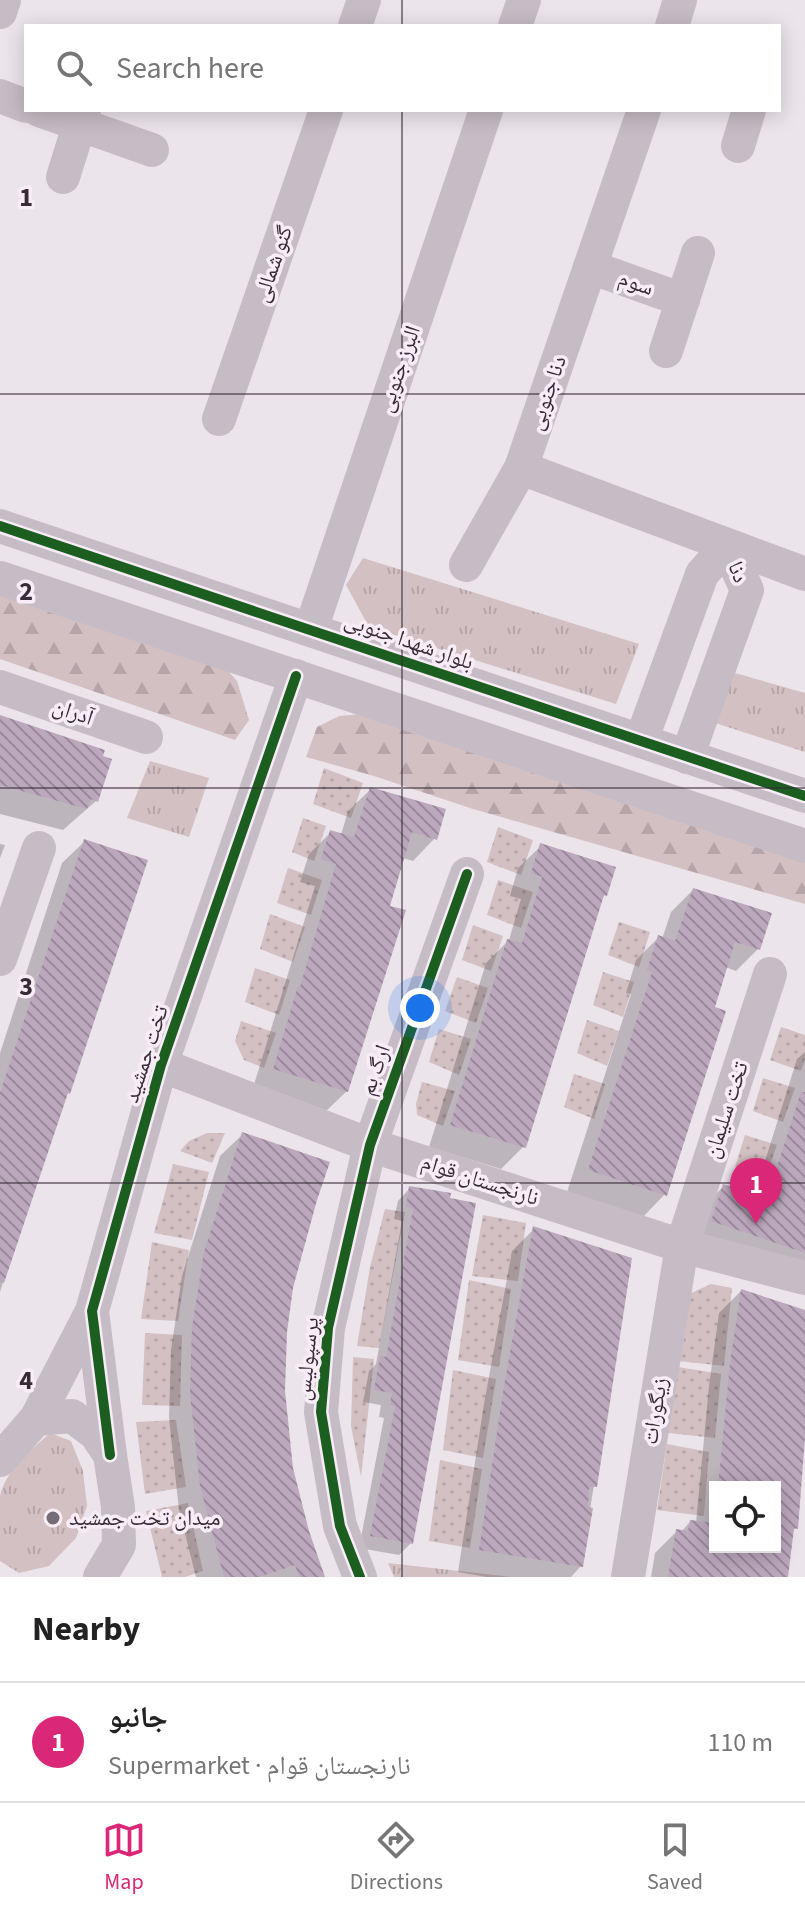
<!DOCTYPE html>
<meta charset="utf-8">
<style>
:root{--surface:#fff;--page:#f6f6f6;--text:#222;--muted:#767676;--line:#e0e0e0;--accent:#db2777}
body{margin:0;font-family:"Source Sans 3","Noto Naskh Arabic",sans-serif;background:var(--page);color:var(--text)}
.controls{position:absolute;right:24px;bottom:24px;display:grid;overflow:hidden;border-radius:0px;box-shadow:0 4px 20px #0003}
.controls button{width:72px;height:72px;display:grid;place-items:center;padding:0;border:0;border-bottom:2px solid var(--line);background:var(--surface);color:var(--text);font:40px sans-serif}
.you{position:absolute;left:420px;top:1008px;width:28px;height:28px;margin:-20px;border:6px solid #fff;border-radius:50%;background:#1a73e8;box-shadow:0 0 0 12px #1a73e833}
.badge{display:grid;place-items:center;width:52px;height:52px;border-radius:50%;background:var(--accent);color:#fff;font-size:26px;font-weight:700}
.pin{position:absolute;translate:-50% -66px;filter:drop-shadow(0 2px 4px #0008)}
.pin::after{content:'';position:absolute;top:42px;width:28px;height:24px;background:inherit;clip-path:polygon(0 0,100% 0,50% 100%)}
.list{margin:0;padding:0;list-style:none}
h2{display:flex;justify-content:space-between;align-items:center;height:104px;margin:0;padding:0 32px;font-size:34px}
h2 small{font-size:26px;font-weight:400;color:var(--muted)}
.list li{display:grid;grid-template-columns:52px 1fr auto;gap:24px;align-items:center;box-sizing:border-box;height:120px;padding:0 32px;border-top:2px solid var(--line)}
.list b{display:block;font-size:30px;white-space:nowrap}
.list p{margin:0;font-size:26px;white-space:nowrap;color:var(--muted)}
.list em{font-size:26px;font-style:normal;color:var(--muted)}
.icon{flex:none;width:44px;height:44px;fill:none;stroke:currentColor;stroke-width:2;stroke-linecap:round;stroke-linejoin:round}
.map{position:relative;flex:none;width:805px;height:1577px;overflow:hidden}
.search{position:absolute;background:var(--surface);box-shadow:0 4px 20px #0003;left:24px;right:24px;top:24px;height:88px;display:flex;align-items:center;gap:20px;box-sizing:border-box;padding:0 28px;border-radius:0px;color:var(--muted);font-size:30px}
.sheet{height:224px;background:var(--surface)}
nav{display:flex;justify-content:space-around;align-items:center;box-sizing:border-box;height:112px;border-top:2px solid var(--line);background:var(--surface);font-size:22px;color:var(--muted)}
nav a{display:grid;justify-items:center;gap:4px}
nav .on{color:var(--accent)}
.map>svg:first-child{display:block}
.grass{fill:url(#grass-tufts)}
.forest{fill:url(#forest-firs)}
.garden{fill:url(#garden-dots)}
.shadow{fill:#0003;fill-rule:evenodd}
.building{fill:url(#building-back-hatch)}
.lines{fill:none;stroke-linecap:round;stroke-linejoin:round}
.minor{stroke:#c6bcc5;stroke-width:34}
.cycleway-casing{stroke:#f8ecf6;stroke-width:15}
.cycleway{stroke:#1b5e20;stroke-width:10}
.grid{fill:none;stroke:#362b36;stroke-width:2;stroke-opacity:0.55}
.poi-dot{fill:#766c75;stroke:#f8ecf6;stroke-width:3}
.labels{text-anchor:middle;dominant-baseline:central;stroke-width:7;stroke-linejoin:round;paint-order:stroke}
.street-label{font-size:22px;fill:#362b36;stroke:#f8ecf6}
.poi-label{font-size:22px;fill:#362b36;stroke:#f8ecf6;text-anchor:start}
.grid-label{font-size:26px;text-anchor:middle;font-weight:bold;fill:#362b36;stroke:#f8ecf6;stroke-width:7;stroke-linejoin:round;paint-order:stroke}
</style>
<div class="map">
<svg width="805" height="1577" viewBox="0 0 805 1577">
<defs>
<pattern id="grass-tufts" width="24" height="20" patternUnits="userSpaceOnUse" patternTransform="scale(2)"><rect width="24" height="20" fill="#d3c0c3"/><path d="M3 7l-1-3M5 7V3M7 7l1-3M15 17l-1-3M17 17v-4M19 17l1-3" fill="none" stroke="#b6a5a8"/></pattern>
<pattern id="forest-firs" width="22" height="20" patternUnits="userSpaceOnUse" patternTransform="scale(2)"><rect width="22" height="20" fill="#d3c0c3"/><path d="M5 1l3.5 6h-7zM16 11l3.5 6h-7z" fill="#b6a5a8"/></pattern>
<pattern id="garden-dots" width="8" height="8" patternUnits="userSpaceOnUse" patternTransform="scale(2)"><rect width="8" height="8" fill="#d3c0c3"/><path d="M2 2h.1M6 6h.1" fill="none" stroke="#b6a5a8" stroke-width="1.8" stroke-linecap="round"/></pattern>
<pattern id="building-back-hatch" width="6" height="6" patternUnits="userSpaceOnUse" patternTransform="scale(2)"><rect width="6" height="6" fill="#bca8bd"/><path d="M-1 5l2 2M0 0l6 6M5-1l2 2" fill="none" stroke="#9a899a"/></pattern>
</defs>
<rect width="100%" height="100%" fill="#ece4eb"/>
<g class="grass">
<polygon points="363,558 639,644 616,704 369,627 346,585"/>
<polygon points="728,671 805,693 805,752 709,721"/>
<polygon points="150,761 209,778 189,837 127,818"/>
<path d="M50,1433l21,8 12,30 4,35 -11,32 -27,28 -30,7 -19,-12c0,-21 0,-44 0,-64 4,-25 32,-48 50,-64z"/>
<polygon points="388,1563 512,1577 394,1577"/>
</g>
<g class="forest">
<polygon points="0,583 214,655 237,681 249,720 235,740 0,659"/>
<polygon points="363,714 805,859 805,904 473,809 374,776 306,757 317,727 339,716"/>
</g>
<g class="garden">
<polygon points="324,768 363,783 351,818 313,804"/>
<polygon points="303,818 326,826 314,861 292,852"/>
<polygon points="498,827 533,840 521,875 487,862"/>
<polygon points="288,868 322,880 311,915 277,903"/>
<polygon points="498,880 533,892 521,928 487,915"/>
<polygon points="270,914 305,927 293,962 260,949"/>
<polygon points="619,922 650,932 639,967 608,955"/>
<polygon points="473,925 503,936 491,971 462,960"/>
<polygon points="255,968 290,980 279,1015 245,1002"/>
<polygon points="603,972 634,982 623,1017 593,1005"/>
<polygon points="457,977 488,988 476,1023 445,1011"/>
<polygon points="587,1020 619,1031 607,1066 577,1053"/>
<polygon points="241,1021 276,1033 264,1068 244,1060 235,1041"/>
<polygon points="781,1027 805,1035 805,1059 801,1071 770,1060"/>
<polygon points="439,1029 471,1039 459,1075 429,1062"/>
<polygon points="574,1074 605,1084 594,1119 564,1107"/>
<polygon points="763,1078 795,1088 783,1122 753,1111"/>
<polygon points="422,1082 455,1091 443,1126 417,1115 416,1104"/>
<polygon points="207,1133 225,1133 212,1163 180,1151 189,1141"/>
<polygon points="745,1135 777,1145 765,1178 735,1167"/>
<polygon points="173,1164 209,1172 192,1240 154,1233"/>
<polygon points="385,1209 405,1212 379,1348 357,1346 370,1267"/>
<polygon points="483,1215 526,1223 518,1281 472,1276"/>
<polygon points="152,1242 189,1250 178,1321 141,1319"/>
<polygon points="469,1280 511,1289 499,1367 458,1360"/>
<polygon points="711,1284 732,1288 724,1366 678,1361 687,1295"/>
<polygon points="145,1333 182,1335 180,1406 142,1405"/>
<polygon points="353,1357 374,1359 361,1477 351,1426"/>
<polygon points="678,1367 721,1374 715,1438 668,1433"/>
<polygon points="453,1370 496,1379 483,1458 443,1450"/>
<polygon points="176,1420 186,1487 145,1494 136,1422"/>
<polygon points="667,1444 709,1452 704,1516 657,1510"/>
<polygon points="440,1460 482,1469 470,1548 429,1541"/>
<polygon points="188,1503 203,1571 185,1577 162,1577 146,1511"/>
</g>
<g class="shadow">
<polygon points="0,717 101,757 96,801 63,830 0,814"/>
<polygon points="371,789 435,838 413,861 403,858 388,907 347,1091 324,1113 252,1091 315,886 300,882 309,854 331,832 341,835 348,811"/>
<polygon points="84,842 68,1093 65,1097 34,1185 0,1292 0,1053 62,863"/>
<polygon points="0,844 5,845 0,858"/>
<polygon points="541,846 605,895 600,901 524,1146 501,1169 429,1147 486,963 509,940 521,899 510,896 518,868"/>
<polygon points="693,890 758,949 736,971 725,967 665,1194 643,1217 567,1192 631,994 626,993 636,960 658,938 662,939 671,912"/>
<polygon points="805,1052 805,1281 691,1242 703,1207 724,1186 754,1196 797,1059"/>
<polygon points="243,1134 315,1200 292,1288 285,1331 283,1391 291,1468 307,1531 323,1577 196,1577 179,1510 169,1418 171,1350 182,1276 220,1156"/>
<polygon points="410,1188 448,1195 411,1543 399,1555 359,1548 384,1418 379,1417 381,1405 363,1402 369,1371 376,1364 402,1221 394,1219 398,1201"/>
<polygon points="534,1229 630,1260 581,1566 571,1577 487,1577 458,1572 484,1404 512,1251"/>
<path d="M741,1291l64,21v115l-9,101 -5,4 -5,45h-135l4,-24 22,-22 4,1 9,-10 6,1 13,-137 10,-73zM715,1487h60v60h-60z"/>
</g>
<g class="building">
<polygon points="0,715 105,750 103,756 112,759 98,802 91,799 87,809 0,785"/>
<polygon points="370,787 446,809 437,840 412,832 390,906 406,910 348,1092 273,1069 298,986 300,987 336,864 321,859 330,830 354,837"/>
<polygon points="84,839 148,860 70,1094 68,1093 4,1283 0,1282 0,1093"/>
<polygon points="540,843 616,867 607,896 604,895 526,1148 450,1125 507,939 522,943 542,877 531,873"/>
<polygon points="693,888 772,913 760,950 735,942 715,1007 726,1011 667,1196 588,1170 652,972 647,970 658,935 675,941"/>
<polygon points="801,1092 805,1092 805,1253 711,1221 723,1184 767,1198"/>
<polygon points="242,1132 330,1162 317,1200 293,1288 287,1332 285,1391 293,1468 309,1531 325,1577 299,1577 295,1565 259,1577 224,1577 200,1486 190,1394 192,1327 204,1252"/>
<polygon points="409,1186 451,1193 450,1198 476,1203 413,1544 370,1536 395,1406 390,1405 392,1393 374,1390 380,1356 386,1357 413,1209 406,1207"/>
<polygon points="533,1226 632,1258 597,1487 589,1487 588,1507 593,1508 583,1567 479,1550 505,1380"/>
<polygon points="741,1289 805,1310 805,1438 798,1529 794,1528 788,1577 668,1577 676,1529 688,1531 690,1520 715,1523 715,1547 775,1547 775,1487 718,1487 730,1363"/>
</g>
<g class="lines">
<g class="minor">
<polyline points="0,12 4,0"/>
<polyline points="355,26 364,0"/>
<polyline points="515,26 524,0"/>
<polyline points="672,26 680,0"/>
<polyline points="0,96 26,106"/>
<polyline points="39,110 152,150"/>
<polyline points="644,110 521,468 805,574"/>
<polyline points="738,146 749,110"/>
<polyline points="63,177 84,110"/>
<polyline points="590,267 683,300"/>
<polyline points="666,351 698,253"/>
<polyline points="219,419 326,110"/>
<polyline points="0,526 805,796"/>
<polyline points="466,565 521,468"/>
<polyline points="0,578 805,846"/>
<polyline points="311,629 486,110"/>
<polyline points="0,687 146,737"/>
<polyline points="641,741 702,574 727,546 747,590 687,757"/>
<polyline points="0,959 39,848"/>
<polyline points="161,1065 370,1145 682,1246 805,1278"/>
<polyline points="36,1419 72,1416 96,1434 110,1455 118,1507 119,1545 100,1577"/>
<polyline points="110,1455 92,1311 161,1065 296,676"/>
<polyline points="0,1460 36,1419 92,1311"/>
<polyline points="360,1577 340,1526 321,1412 328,1328 370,1145 467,874"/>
<polyline points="628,1577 682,1246 770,974"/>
</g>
<defs>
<g id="cycleway">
<polyline points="0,526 805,796"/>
<polyline points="110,1455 92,1311 161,1065 296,676"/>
<polyline points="360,1577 340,1526 321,1412 328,1328 370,1145 467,874"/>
</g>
</defs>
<use href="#cycleway" class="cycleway-casing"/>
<use href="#cycleway" class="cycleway"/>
</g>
<path class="grid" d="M402,0v26M402,110v1467M0,394h805M0,788h805M0,1183h805"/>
<circle class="poi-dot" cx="53" cy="1518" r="8"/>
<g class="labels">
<g class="street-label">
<text transform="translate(273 264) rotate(-71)">گنو شمالی</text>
<text transform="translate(636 283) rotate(19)">سوم</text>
<text transform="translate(399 369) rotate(-71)">البرز جنوبی</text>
<text transform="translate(547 393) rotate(-71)">دنا جنوبی</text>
<text transform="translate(738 572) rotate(68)">دنا</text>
<text transform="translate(409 641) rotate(19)">بلوار شهدا جنوبی</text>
<text transform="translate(73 712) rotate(19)">آدران</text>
<text transform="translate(146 1054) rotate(-72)">تخت جمشید</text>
<text transform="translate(375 1070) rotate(-70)">ارگ بم</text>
<text transform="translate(726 1110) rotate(-72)">تخت سلیمان</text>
<text transform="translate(480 1180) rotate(18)">نارنجستان قوام</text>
<text transform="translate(307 1359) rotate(-84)">پرسپولیس</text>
<text transform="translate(655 1411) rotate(-81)">زیگورات</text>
</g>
<g class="poi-label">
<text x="69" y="1518">میدان تخت جمشید</text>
</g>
</g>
<g class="grid-label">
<text x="26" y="206">1</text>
<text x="26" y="600">2</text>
<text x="26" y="995">3</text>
<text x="26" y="1389">4</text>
</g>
</svg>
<div class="controls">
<button><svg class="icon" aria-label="locate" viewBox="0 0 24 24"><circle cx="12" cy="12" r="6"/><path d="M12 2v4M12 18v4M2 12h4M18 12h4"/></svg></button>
</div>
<div class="you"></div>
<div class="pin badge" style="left:756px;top:1224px">1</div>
<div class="search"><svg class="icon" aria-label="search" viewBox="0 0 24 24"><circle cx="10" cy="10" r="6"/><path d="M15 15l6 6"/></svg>Search here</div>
</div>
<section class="sheet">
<h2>Nearby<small></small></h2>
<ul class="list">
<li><span class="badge">1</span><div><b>جانبو</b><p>Supermarket · نارنجستان قوام</p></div><em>110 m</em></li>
</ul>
</section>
<nav>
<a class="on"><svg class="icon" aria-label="map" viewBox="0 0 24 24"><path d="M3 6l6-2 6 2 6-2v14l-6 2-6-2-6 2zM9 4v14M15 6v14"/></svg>Map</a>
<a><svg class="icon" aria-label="directions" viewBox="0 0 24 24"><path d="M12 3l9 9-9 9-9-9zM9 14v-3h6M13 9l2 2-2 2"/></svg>Directions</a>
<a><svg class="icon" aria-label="saved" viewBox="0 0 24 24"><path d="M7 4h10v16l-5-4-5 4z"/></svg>Saved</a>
</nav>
